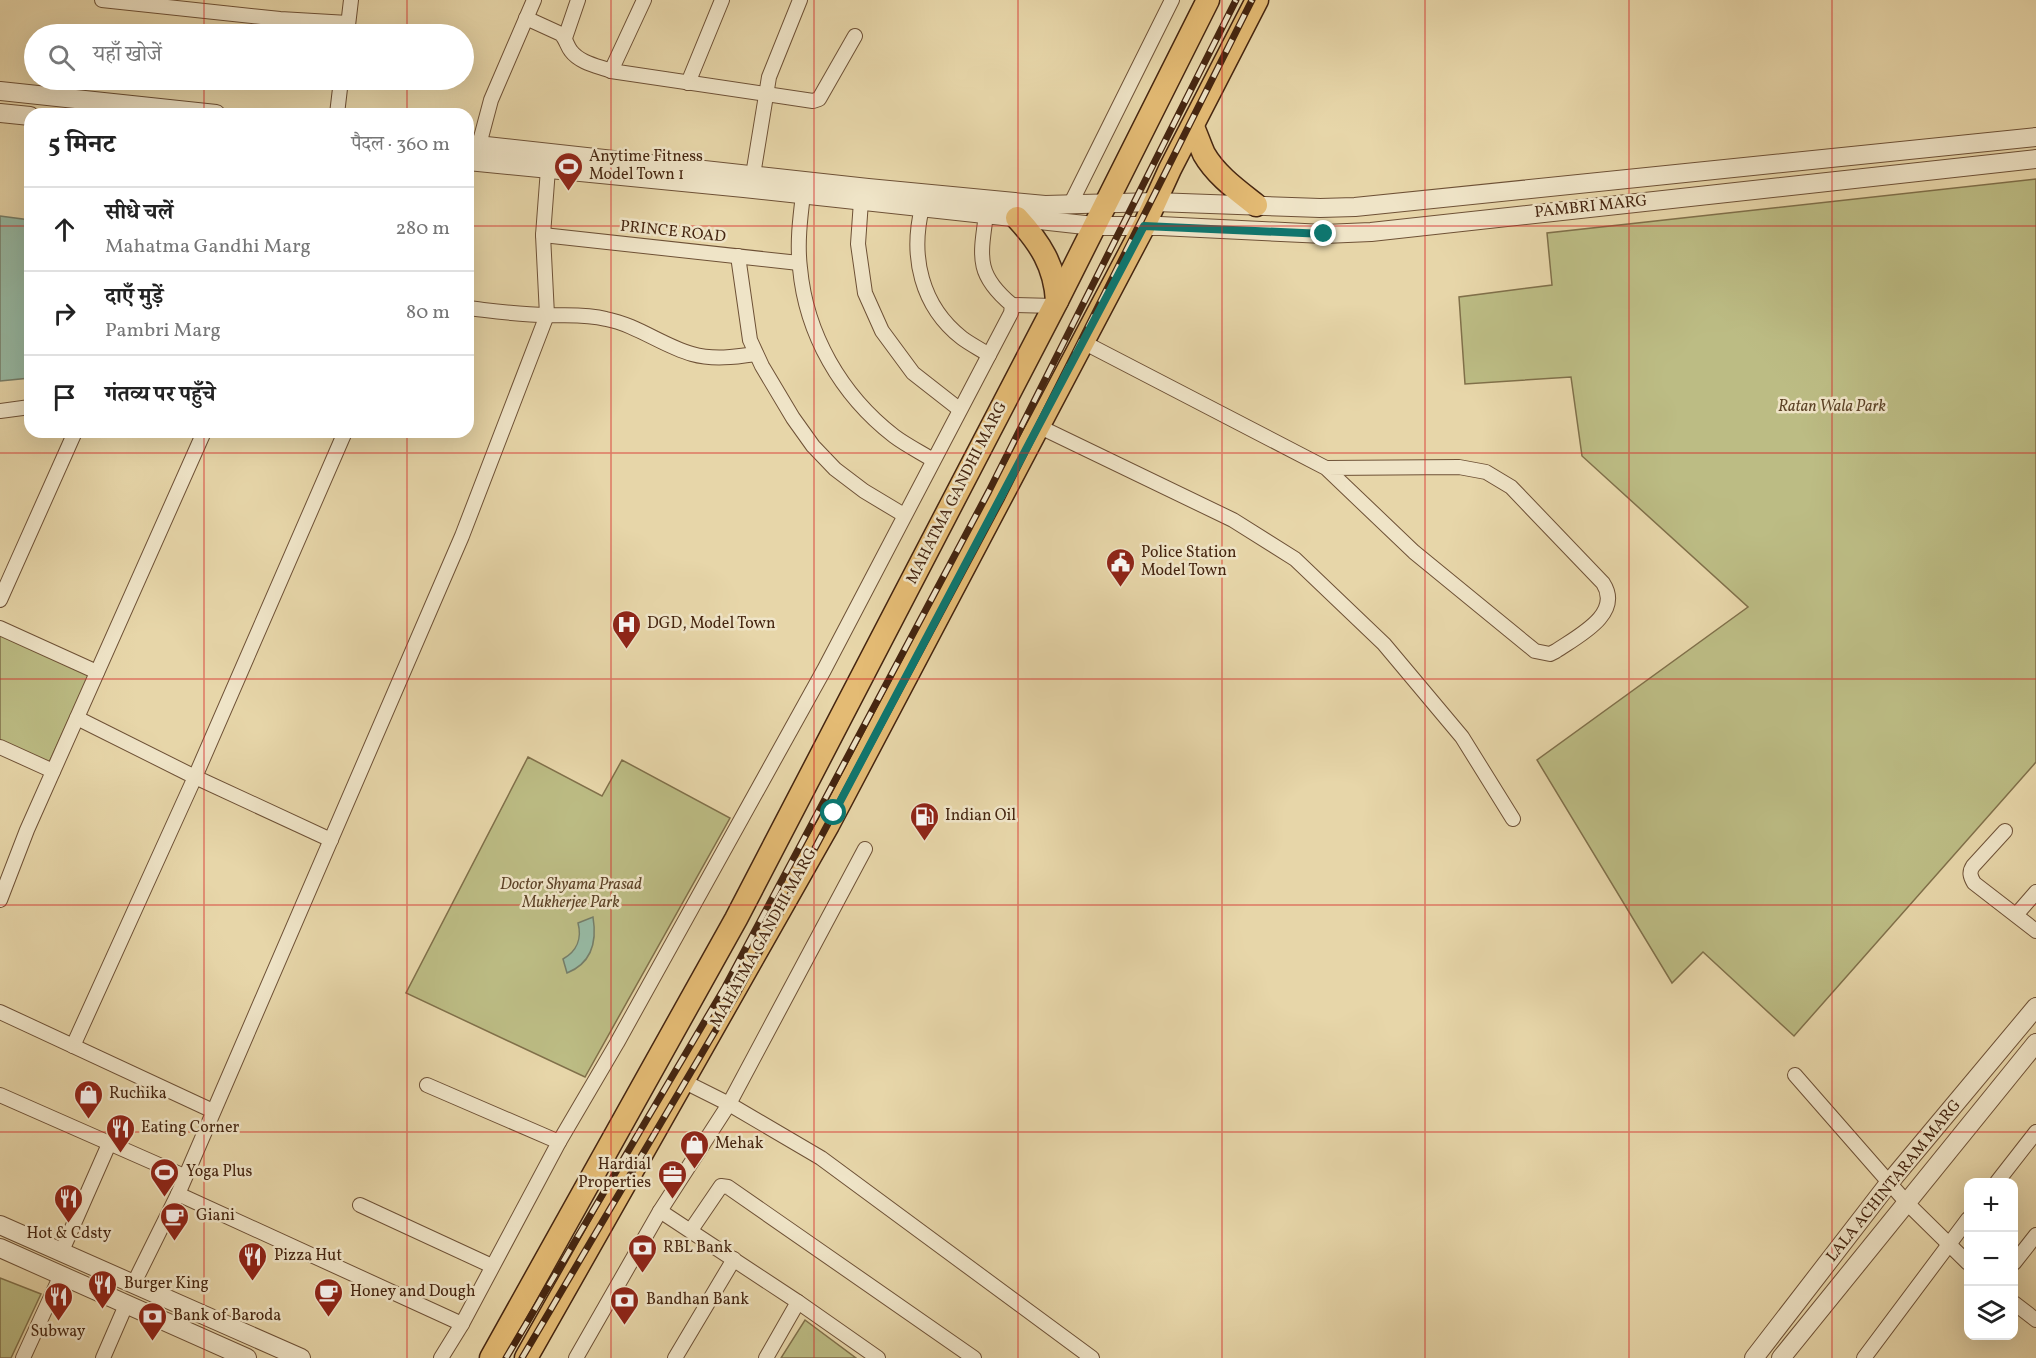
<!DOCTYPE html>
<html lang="hi">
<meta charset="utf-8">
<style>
:root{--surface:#fff;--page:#f6f6f6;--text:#222;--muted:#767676;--line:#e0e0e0}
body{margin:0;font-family:Vollkorn,"Noto Serif Devanagari",serif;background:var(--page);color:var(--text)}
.controls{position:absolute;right:18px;bottom:18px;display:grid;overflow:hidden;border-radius:12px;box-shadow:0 6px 24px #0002}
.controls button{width:54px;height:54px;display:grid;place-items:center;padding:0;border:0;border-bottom:2px solid var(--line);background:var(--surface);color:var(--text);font:30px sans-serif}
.stop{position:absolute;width:18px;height:18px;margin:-14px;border:4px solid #0f766e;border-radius:50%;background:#fff}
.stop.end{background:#0f766e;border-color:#fff;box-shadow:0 2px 6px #0008}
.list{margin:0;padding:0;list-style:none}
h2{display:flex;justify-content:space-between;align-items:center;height:78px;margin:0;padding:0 24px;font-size:26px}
h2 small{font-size:20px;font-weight:400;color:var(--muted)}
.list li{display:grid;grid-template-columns:39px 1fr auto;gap:18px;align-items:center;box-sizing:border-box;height:84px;padding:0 24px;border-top:2px solid var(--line)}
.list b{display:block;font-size:22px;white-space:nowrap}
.list p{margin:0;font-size:20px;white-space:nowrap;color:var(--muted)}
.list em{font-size:20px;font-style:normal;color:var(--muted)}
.icon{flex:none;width:33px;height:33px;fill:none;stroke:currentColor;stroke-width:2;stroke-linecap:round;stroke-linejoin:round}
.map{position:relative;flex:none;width:2036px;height:1358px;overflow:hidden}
.search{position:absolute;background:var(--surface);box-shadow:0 6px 24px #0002;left:24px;top:24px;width:450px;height:66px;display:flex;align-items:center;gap:15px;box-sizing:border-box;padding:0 21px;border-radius:33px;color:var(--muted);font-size:22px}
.panel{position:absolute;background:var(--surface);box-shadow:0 6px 24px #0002;left:24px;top:108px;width:450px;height:330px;border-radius:18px}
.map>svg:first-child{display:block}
.green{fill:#bcbc84;stroke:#80704a;stroke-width:1.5}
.water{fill:#97baa4;stroke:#767e69;stroke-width:1.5}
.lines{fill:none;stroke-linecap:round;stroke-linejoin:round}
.minor-casing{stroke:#6e5136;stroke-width:16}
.tertiary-casing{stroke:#6e5136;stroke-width:20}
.primary-casing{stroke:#452510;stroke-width:25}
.minor{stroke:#efe4c7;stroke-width:14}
.tertiary{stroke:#efe4c7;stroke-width:18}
.primary{stroke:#e4bb74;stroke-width:22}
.rail-casing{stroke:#452510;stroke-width:7}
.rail{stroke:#efe4c7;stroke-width:4.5;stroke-dasharray:14;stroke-linecap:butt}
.route{stroke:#0f766e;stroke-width:8}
.grid{fill:none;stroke:#d62828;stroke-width:1.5;stroke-opacity:0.55}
.labels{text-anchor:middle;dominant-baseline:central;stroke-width:5;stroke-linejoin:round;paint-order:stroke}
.poi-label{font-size:16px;fill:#452510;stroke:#efe4c7;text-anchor:start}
.street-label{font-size:16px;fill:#452510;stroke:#efe4c7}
.park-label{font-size:16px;font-style:italic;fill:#5d4327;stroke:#efe4c7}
</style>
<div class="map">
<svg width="2036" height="1358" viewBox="0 0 2036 1358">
<rect width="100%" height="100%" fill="#e7d6a9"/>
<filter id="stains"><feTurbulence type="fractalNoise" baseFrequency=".00333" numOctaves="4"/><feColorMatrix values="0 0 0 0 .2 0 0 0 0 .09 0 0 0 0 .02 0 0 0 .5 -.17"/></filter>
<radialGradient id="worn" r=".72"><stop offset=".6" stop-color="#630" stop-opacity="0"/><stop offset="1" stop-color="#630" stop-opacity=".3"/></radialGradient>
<g class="green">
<polygon points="2036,179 2036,762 1794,1036 1703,952 1672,983 1537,760 1748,607 1582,456 1571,377 1465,384 1459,297 1552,285 1547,233"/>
<polygon points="0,634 89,675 48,765 0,743"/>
<polygon points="528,757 602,796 622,760 730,818 585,1077 406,993"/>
<polygon points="0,1278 41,1294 11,1358 0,1358"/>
<polygon points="805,1320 856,1358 781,1358"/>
</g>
<g class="water">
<polygon points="0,216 30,220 30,378 0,381"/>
<path d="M593,917c4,24 -1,46 -26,56l-4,-14c14,-8 19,-21 15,-36z"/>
</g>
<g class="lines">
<defs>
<g id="minor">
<polyline points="102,0 280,19 348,23"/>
<polyline points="644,0 611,71 813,101 819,99 855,36"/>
<path d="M526,18l35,16c5,5 6,12 10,17 9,12 27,15 40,20"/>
<polyline points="347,34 351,0"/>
<polyline points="565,38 578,0"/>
<polyline points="688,83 722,0"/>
<polyline points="337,114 341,80"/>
<polyline points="479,145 491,100 534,0"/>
<polyline points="753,175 769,77 800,0"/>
<path d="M803,195c-3,24 -6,49 -3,73 6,66 41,127 94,168 12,9 26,16 39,24"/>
<polyline points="861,201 858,244 865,293 882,331 913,373 959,409"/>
<polyline points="1070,205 1172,0"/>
<path d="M922,208c-12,48 -1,98 40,130 8,6 18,11 27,17"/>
<polyline points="543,235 799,263"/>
<polyline points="738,256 750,340 762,366 793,418 813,446 835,469 864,491 904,515"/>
<polyline points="1012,305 1054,306"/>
<path d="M468,308c26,3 52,7 79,7 20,1 39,-1 59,4 31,6 57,27 86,35 21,6 43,3 64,0"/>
<path d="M1083,342l243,126 133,-1 27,5 25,15 92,96c20,31 -25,53 -47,68l-6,3 -15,-3 -121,-99 -88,-84"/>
<polyline points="0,411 30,407"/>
<polyline points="1038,426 1233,520 1295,559 1384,644 1462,737 1513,819"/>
<polyline points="0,600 75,432"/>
<polyline points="0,628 97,672"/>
<polyline points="0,747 53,771"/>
<path d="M2005,831l-32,35c-4,6 -3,10 1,17l62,48"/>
<polyline points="331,840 195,777 345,432"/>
<polyline points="0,900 27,830 204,432"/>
<polyline points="2016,915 2036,892"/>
<polyline points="0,1012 213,1111"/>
<polyline points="73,1046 195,777 77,718"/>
<polyline points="1795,1075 1907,1203 1968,1263"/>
<polyline points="683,1081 729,1104 821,1158 1092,1358"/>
<polyline points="427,1085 559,1142"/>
<polyline points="0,1095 184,1176"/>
<polyline points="1997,1182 2036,1132"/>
<polyline points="178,1194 462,1324"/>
<polyline points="360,1205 492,1266"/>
<polyline points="660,1211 798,1302 766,1358"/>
<polyline points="691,1230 721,1186 728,1187 974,1358"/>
<polyline points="61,1253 109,1144"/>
<polyline points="2014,1263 2036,1235"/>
<polyline points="133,1285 178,1194 462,536 547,315 543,235 548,169"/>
<polyline points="798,1302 878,1358"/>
<polyline points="2014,1303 2036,1320"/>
<polyline points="23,1358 61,1275"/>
<polyline points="103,1358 126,1305"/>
<path d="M441,1358l21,-34 97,-182 58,-99 207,-373 187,-357 1,-8c-36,-30 -32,-47 -26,-90"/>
<polyline points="576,1358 660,1211 729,1104 865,849"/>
<polyline points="675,1358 734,1259"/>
<polyline points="1864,1358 1968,1219"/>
</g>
<g id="tertiary">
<polyline points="0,91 216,114"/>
<polyline points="0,113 30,116"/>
<polyline points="468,144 868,188 1045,205 1155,202 1320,208 1355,207 2036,137"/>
<polyline points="468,161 744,188 1094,226 1160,226 1324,234 1371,232 2036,159"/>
<polyline points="0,1225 301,1358"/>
<polyline points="0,1248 247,1358"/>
<polyline points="1754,1358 1889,1183 2036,1007"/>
<polyline points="1781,1358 2036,1043"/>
</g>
<g id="primary">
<path d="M1193,127c4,9 7,18 11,27 12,21 33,36 52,51"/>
<path d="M1017,218c23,25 38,48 40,83"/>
<polyline points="491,1358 736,919 1057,301 1208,0"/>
<polyline points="526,1358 828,825 1144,226 1170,169 1257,0"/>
</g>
</defs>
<use href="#minor" class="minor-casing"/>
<use href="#tertiary" class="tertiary-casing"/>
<use href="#primary" class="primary-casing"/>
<use href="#minor" class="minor"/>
<use href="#tertiary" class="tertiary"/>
<use href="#primary" class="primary"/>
<defs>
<g id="rail">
<polyline points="506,1358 725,987 989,491 1236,0"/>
<polyline points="522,1358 737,994 1002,498 1252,0"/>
</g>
</defs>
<use href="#rail" class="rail-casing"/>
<use href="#rail" class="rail"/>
</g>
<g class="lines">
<polyline class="route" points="834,813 1144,226 1324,234"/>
</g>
<path class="grid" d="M204,0v34M407,0v34M611,0v1358M814,0v1358M1018,0v1358M1222,0v1358M1425,0v1358M1629,0v1358M1832,0v1358M204,80v34M407,80v34M0,226h30M468,226h1568M204,432v926M407,432v926M0,453h2036M0,679h2036M0,905h2036M0,1132h2036"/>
<defs>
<symbol id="stadium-pin" viewBox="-11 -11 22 30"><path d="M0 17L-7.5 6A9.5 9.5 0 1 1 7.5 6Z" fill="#8f2418" stroke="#efe4c7"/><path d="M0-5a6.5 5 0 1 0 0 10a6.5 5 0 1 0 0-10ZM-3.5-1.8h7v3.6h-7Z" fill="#fff"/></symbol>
<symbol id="civic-pin" viewBox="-11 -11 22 30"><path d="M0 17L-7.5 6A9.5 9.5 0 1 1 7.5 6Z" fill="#8f2418" stroke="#efe4c7"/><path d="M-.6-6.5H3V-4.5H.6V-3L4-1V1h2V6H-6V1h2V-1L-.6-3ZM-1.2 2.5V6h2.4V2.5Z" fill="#fff"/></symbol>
<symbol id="hospital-pin" viewBox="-11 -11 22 30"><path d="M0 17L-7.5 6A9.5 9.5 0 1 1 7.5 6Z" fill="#8f2418" stroke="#efe4c7"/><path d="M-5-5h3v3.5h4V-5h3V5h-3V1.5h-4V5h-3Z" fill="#fff"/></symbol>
<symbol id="fuel-pin" viewBox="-11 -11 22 30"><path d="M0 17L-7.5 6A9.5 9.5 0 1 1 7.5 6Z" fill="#8f2418" stroke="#efe4c7"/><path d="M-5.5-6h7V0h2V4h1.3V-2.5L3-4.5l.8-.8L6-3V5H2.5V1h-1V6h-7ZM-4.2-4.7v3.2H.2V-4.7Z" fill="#fff"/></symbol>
<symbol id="shop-pin" viewBox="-11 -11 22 30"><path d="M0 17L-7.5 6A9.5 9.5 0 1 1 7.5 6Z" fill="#8f2418" stroke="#efe4c7"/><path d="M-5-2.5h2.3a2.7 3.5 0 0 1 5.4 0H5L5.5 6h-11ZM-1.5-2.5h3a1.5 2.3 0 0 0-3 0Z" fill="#fff"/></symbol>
<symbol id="restaurant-pin" viewBox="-11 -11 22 30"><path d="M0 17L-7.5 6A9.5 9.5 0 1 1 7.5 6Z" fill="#8f2418" stroke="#efe4c7"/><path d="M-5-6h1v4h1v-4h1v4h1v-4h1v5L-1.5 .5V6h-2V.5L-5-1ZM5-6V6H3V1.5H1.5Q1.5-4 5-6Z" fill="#fff"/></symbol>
<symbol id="office-pin" viewBox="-11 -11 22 30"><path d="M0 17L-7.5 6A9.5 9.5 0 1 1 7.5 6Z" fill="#8f2418" stroke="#efe4c7"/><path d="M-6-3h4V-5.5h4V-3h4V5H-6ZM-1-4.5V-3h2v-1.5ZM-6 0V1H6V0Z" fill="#fff"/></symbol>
<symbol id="cafe-pin" viewBox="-11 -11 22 30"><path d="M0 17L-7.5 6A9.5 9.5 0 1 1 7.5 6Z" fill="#8f2418" stroke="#efe4c7"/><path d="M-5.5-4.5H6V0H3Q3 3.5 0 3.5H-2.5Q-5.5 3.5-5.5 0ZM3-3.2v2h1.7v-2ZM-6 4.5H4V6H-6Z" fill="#fff"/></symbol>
<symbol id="bank-pin" viewBox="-11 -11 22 30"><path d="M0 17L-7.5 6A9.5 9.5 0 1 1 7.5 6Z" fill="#8f2418" stroke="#efe4c7"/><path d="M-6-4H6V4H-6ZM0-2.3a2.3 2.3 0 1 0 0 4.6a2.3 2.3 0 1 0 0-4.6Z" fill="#fff"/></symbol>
</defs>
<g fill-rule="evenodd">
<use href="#stadium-pin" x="552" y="150" width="33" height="45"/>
<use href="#civic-pin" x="1104" y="546" width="33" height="45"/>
<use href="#hospital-pin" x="610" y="608" width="33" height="45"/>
<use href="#fuel-pin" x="908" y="800" width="33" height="45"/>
<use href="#shop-pin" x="72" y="1078" width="33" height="45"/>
<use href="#restaurant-pin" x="104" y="1112" width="33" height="45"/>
<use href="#shop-pin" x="678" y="1128" width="33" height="45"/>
<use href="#stadium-pin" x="148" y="1156" width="33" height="45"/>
<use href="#office-pin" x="656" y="1158" width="33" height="45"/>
<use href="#restaurant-pin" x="52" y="1182" width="33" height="45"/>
<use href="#cafe-pin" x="158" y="1200" width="33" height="45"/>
<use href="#bank-pin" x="626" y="1232" width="33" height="45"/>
<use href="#restaurant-pin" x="236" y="1240" width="33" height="45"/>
<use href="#restaurant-pin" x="86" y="1268" width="33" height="45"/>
<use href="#cafe-pin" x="312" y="1276" width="33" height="45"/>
<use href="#restaurant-pin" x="42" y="1280" width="33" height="45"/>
<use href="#bank-pin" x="608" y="1284" width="33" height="45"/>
<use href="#bank-pin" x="136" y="1300" width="33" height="45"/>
</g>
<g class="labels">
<g class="poi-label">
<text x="589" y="157">Anytime Fitness<tspan x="589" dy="18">Model Town 1</tspan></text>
<text x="1141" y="553">Police Station<tspan x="1141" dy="18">Model Town</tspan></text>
<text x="647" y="624">DGD, Model Town</text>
<text x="945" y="816">Indian Oil</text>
<text x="109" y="1094">Ruchika</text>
<text x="141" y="1128">Eating Corner</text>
<text x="715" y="1144">Mehak</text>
<text x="651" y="1165" text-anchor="end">Hardial<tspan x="651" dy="18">Properties</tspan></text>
<text x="186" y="1172">Yoga Plus</text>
<text x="196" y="1216">Giani</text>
<text x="69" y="1234" text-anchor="middle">Hot &amp; Cdsty</text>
<text x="663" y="1248">RBL Bank</text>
<text x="274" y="1256">Pizza Hut</text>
<text x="124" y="1284">Burger King</text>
<text x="350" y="1292">Honey and Dough</text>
<text x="646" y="1300">Bandhan Bank</text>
<text x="173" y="1316">Bank of Baroda</text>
<text x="58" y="1332" text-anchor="middle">Subway</text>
</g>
<g class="street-label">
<text transform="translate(1591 207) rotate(-6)">PAMBRI MARG</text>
<text transform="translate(673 232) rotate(6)">PRINCE ROAD</text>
<text transform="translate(957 493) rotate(-63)">MAHATMA GANDHI MARG</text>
<text transform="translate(764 938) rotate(-61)">MAHATMA GANDHI MARG</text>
<text transform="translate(1894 1181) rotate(-51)">LALA ACHINTARAM MARG</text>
</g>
<g class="park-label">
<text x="1832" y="407">Ratan Wala Park</text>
<text x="571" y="885">Doctor Shyama Prasad<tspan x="571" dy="18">Mukherjee Park</tspan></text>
</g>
</g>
<rect width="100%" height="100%" filter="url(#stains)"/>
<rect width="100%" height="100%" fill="url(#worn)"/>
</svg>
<div class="controls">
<button>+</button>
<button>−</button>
<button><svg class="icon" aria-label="layers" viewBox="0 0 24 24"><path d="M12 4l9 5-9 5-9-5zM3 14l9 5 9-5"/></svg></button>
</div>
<div class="stop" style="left:834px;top:813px"></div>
<div class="stop end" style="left:1324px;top:234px"></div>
<div class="search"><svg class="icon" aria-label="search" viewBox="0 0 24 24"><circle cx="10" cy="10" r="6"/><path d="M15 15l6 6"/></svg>यहाँ खोजें</div>
<section class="panel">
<h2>5 मिनट<small>पैदल · 360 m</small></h2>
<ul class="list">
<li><svg class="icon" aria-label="ahead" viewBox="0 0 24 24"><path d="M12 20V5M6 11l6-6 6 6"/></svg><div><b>सीधे चलें</b><p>Mahatma Gandhi Marg</p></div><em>280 m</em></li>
<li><svg class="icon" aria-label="right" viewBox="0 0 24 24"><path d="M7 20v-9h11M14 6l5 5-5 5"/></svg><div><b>दाएँ मुड़ें</b><p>Pambri Marg</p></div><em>80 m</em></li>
<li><svg class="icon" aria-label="arrive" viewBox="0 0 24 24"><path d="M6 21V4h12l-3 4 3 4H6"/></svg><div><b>गंतव्य पर पहुँचे</b></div></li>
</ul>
</section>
</div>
